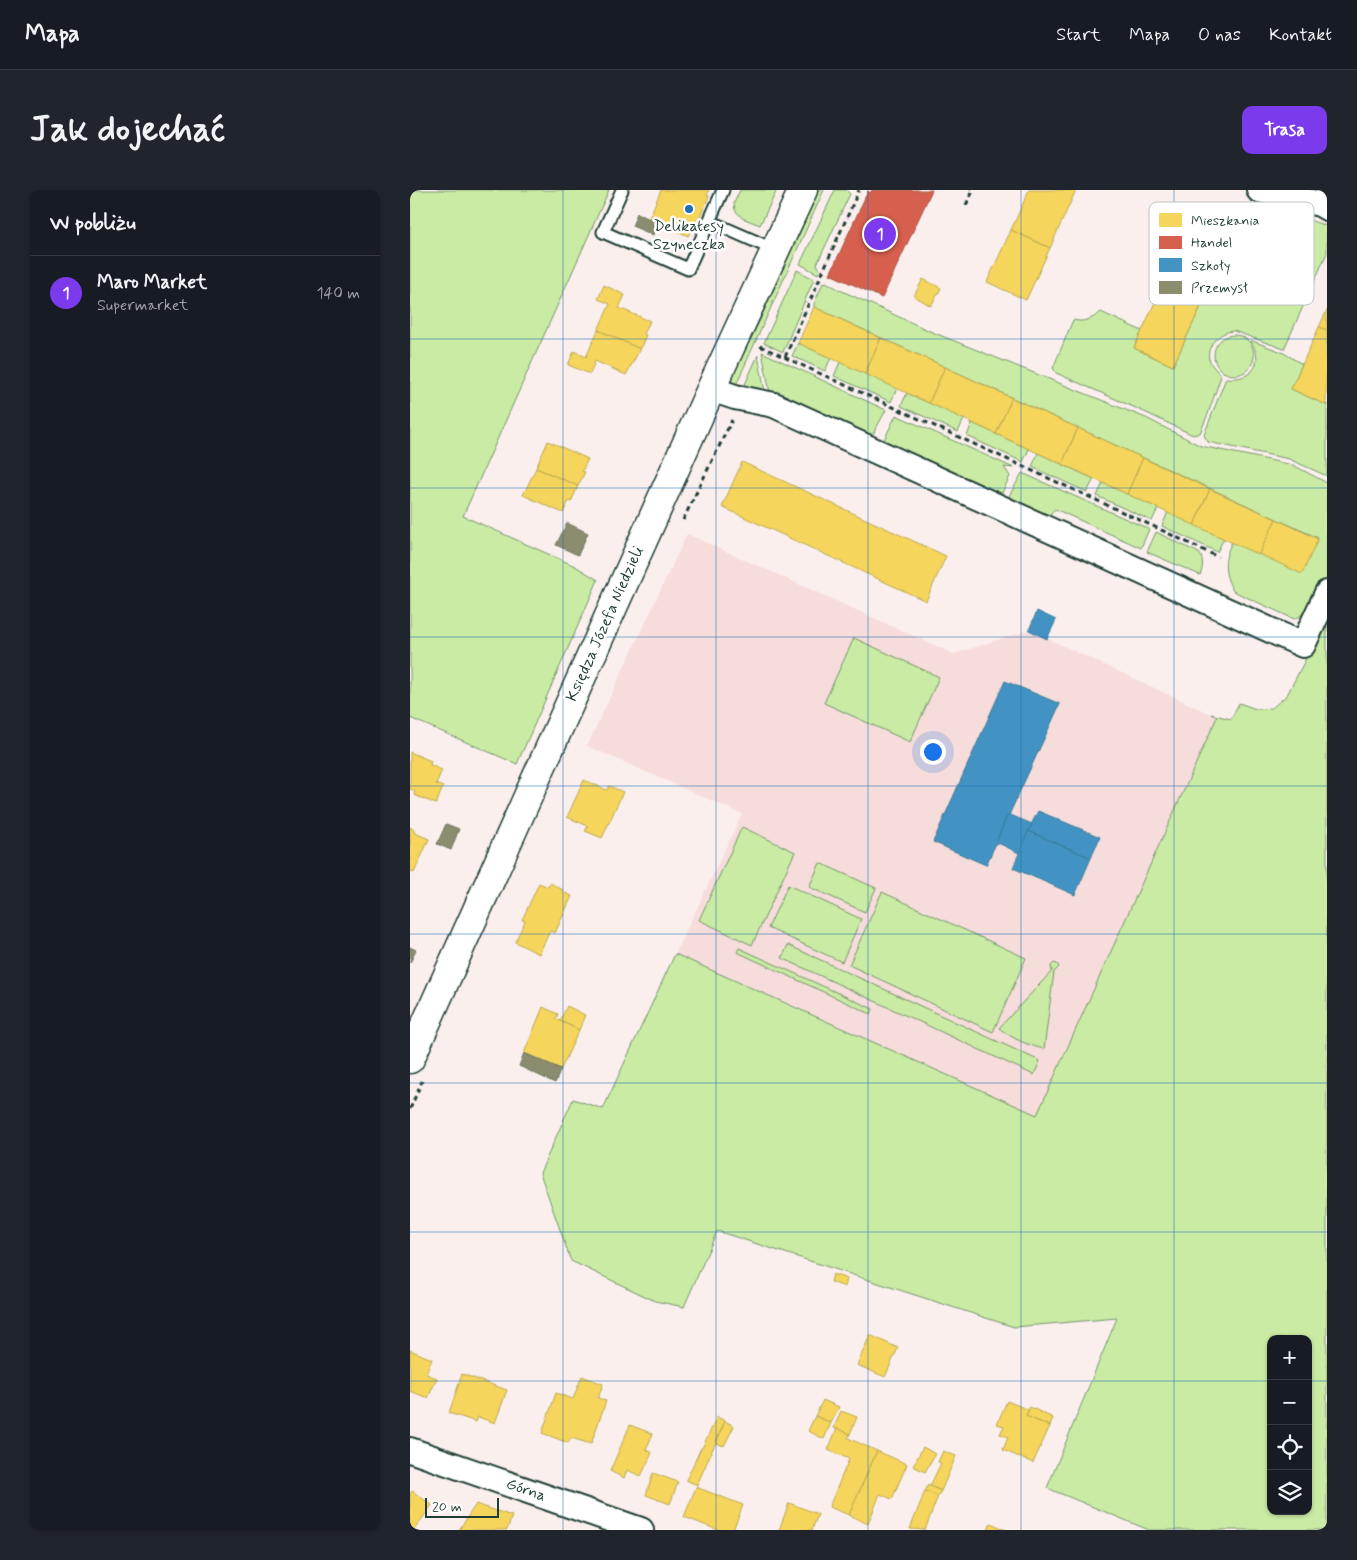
<!DOCTYPE html>
<html lang="pl">
<meta charset="utf-8">
<style>
:root{--surface:#171b24;--page:#20242c;--text:#f1f3f6;--muted:#9ea1a6;--line:#363941;--accent:#7c3aed}
body{margin:0;font-family:Mynerve,sans-serif;background:var(--page);color:var(--text)}
.controls{position:absolute;right:15px;bottom:15px;display:grid;overflow:hidden;border-radius:10px;box-shadow:0 1px 4px #0004}
.controls button{width:45px;height:45px;display:grid;place-items:center;padding:0;border:0;border-bottom:1px solid var(--line);background:var(--surface);color:var(--text);font:25px sans-serif}
.scale{position:absolute;left:15px;bottom:12px;width:74px;box-sizing:border-box;padding-left:5px;border:2px solid #1f3d34;border-top:0;font-size:14px;line-height:18px;white-space:nowrap;color:#1f3d34;-webkit-text-stroke:4px #fff;paint-order:stroke}
.you{position:absolute;left:522px;top:561px;width:18px;height:18px;margin:-12px;border:4px solid #fff;border-radius:50%;background:#1a73e8;box-shadow:0 0 0 8px #1a73e833}
.badge{display:grid;place-items:center;width:32px;height:32px;border-radius:50%;background:var(--accent);color:#fff;font-size:16px;font-weight:700}
.pin{position:absolute;translate:-50% -50%;border:2px solid #fff;box-shadow:0 1px 5px #0006}
.list{margin:0;padding:0;list-style:none}
h2{display:flex;justify-content:space-between;align-items:center;height:65px;margin:0;padding:0 20px;font-size:21px}
h2 small{font-size:16px;font-weight:400;color:var(--muted)}
.list li{display:grid;grid-template-columns:32px 1fr auto;gap:15px;align-items:center;box-sizing:border-box;height:75px;padding:0 20px;border-top:1px solid var(--line)}
.list b{display:block;font-size:19px;white-space:nowrap}
.list p{margin:0;font-size:16px;white-space:nowrap;color:var(--muted)}
.list em{font-size:16px;font-style:normal;color:var(--muted)}
.icon{flex:none;width:28px;height:28px;fill:none;stroke:currentColor;stroke-width:2;stroke-linecap:round;stroke-linejoin:round}
.map{position:relative;flex:none;width:917px;height:1340px;overflow:hidden;border-radius:10px}
header{display:flex;align-items:center;gap:30px;box-sizing:border-box;height:70px;padding:0 25px;background:var(--surface);border-bottom:1px solid var(--line)}
header strong{font-size:24px}
nav{display:flex;gap:28px;margin-inline-start:auto;font-size:18px}
.intro{display:flex;align-items:center;justify-content:space-between;box-sizing:border-box;height:120px;padding:0 30px}
h1{margin:0;font-size:35px}
.button{padding:12px 22px;border-radius:10px;background:var(--accent);color:#fff;font-size:18px;font-weight:700}
main{display:flex;gap:30px;padding:0 30px}
aside{flex:1;background:var(--surface);border-radius:10px;box-shadow:0 1px 4px #0004}
.map>svg:first-child{display:block}
.built{fill:#f6dcda}
.green{fill:#caeba3;stroke:#74946c;fill-rule:evenodd}
.homes{fill:#f6d55c;stroke:#b6a750}
.shops{fill:#d6604d;stroke:#9f5646}
.schools{fill:#4393c3;stroke:#387998}
.industry{fill:#8c8c6e;stroke:#6b745d}
.lines{fill:none;stroke-linecap:round;stroke-linejoin:round}
.lane-casing{stroke:#1f3d34;stroke-width:15}
.street-casing{stroke:#1f3d34;stroke-width:28}
.secondary-casing{stroke:#1f3d34;stroke-width:31}
.path{stroke:#1f3d34;stroke-width:3;stroke-dasharray:5 4;stroke-linecap:butt}
.lane{stroke:#fff;stroke-width:11}
.street{stroke:#fff;stroke-width:24}
.secondary{stroke:#fff;stroke-width:28}
.grid{fill:none;stroke:#1f6fb2;stroke-width:1;stroke-opacity:0.55}
.poi-dot{fill:#1f6fb2;stroke:#fff;stroke-width:2}
.labels{text-anchor:middle;dominant-baseline:central;stroke-width:5;stroke-linejoin:round;paint-order:stroke}
.poi-label{font-size:16px;fill:#1f3d34;stroke:#fff}
.street-label{font-size:16px;fill:#1f3d34;stroke:#fff}
.key{fill:#fff;stroke:#bcc5c2;stroke-width:1}
.key-label{font-size:14px;fill:#1f3d34}
</style>
<header>
<strong>Mapa</strong>
<nav><a>Start</a><a>Mapa</a><a>O nas</a><a>Kontakt</a></nav>
</header>
<div class="intro"><h1>Jak dojechać</h1><a class="button">Trasa</a></div>
<main>
<aside>
<h2>W pobliżu<small></small></h2>
<ul class="list">
<li><span class="badge">1</span><div><b>Maro Market</b><p>Supermarket</p></div><em>140 m</em></li>
</ul>
</aside>
<div class="map">
<svg width="917" height="1340" viewBox="0 0 917 1340">
<rect width="100%" height="100%" fill="#fbefee"/>
<filter id="ink" filterUnits="userSpaceOnUse"><feTurbulence type="fractalNoise" baseFrequency=".02" numOctaves="2"/><feDisplacementMap in="SourceGraphic" scale="10" xChannelSelector="R" yChannelSelector="G"/><feConvolveMatrix kernelMatrix="1 2 1 2 8 2 1 2 1" color-interpolation-filters="sRGB"/></filter>
<g filter="url(#ink)">
<polygon class="built" points="277,344 544,464 619,440 807,527 627,925 265,764 332,624 177,556"/>
<g class="green">
<polygon points="0,0 199,0 53,326 165,376 188,390 107,574 0,528"/>
<polygon points="330,0 367,0 350,35 332,28 325,20 324,13"/>
<polygon points="408,0 414,0 325,197 321,191 322,186 350,130"/>
<polygon points="425,0 436,0 440,4 407,74 410,80 408,84 390,74"/>
<path d="M777,20l61,14 19,-14 27,5 33,11v27l-43,96 -50,-18c-13,0 -28,13 -25,28 2,7 8,11 12,17l-13,38 -8,19 -7,2 -55,-26 -82,-36 -3,-5 20,-48c11,3 19,-1 28,-8l41,19 -8,17 39,18 58,-124 -50,6 -8,-4z"/>
<polygon points="387,80 404,89 373,162 354,153"/>
<path d="M416,92l14,8 92,42 214,86 55,28 92,19 34,18v96c-7,15 -17,34 -33,40l-61,-28c-10,-18 -10,-32 -1,-49l27,12 59,-16 -504,-231v-3l9,-21z"/>
<circle cx="824" cy="165" r="20"/>
<path d="M840,150l32,12 20,12 -11,25 35,16 1,-1v72l-38,-17 -81,-17 -4,-7 22,-57c26,3 40,-15 24,-38z"/>
<polygon points="388,153 421,168 415,181 382,166"/>
<polygon points="352,162 476,220 462,246 375,206 360,203"/>
<polygon points="348,165 355,202 333,199"/>
<polygon points="430,172 487,198 481,212 424,186"/>
<polygon points="497,203 554,229 548,242 491,216"/>
<polygon points="486,225 604,278 594,277 600,286 591,305 473,252"/>
<polygon points="562,233 619,259 613,272 557,246"/>
<polygon points="628,263 684,289 677,302 622,277"/>
<polygon points="612,283 739,339 731,358 645,319 637,327 598,308"/>
<polygon points="693,293 748,318 742,331 687,306"/>
<polygon points="758,322 814,348 807,362 752,336"/>
<path d="M746,342l43,21c5,6 4,16 1,22l-53,-23z"/>
<path d="M917,428v912h-178l-102,-42 70,-170 -103,9 -297,-96 -33,76 -29,-6 -84,-40 -31,-88 33,-74 30,10 72,-155 362,161 180,-398 -6,-3 20,5 8,-16 17,6 16,-1 15,-13zM861,1149h37v172h-37z"/>
<polygon points="444,448 529,487 500,552 414,513"/>
<polygon points="332,637 385,662 342,755 289,730"/>
<polygon points="410,673 466,698 455,722 399,697"/>
<polygon points="378,695 451,729 432,772 358,738"/>
<polygon points="472,702 616,768 583,842 439,775"/>
<polygon points="378,755 630,871 624,885 372,768"/>
<polygon points="329,758 463,819 461,824 327,762"/>
<path d="M644,773l3,1 2,3 -5,5 -10,77c-17,-4 -31,-10 -45,-21l53,-57 -1,-5z"/>
</g>
<g class="homes">
<polygon points="251,0 299,0 297,5 299,6 293,20 286,35 284,34 278,46 239,28"/>
<polygon points="619,0 666,0 640,58 601,40"/>
<polygon points="782,34 821,52 791,116 752,97"/>
<polygon points="601,40 640,58 616,110 577,92"/>
<polygon points="513,89 531,98 521,116 504,106"/>
<polygon points="194,95 215,105 209,118 240,131 234,144 236,145 230,159 188,140 200,114 188,109"/>
<polygon points="752,97 791,116 763,176 724,158"/>
<polygon points="404,117 471,148 455,184 388,153"/>
<polygon points="917,120 917,140 909,137"/>
<polygon points="909,137 917,140 916,215 881,199"/>
<polygon points="188,140 230,159 216,185 185,171 180,184 158,175 164,161 176,167"/>
<polygon points="471,148 535,177 519,213 455,184"/>
<polygon points="535,177 602,208 586,244 519,213"/>
<polygon points="602,208 668,238 652,274 586,244"/>
<polygon points="668,238 733,268 717,304 652,274"/>
<polygon points="138,251 178,269 172,281 175,282 168,296 126,278"/>
<polygon points="733,268 800,299 784,335 717,304"/>
<polygon points="332,272 536,366 516,411 312,317"/>
<polygon points="126,278 168,296 161,312 159,311 153,323 113,305"/>
<polygon points="800,299 866,329 849,365 784,335"/>
<polygon points="866,329 908,349 892,384 849,364"/>
<polygon points="0,562 21,571 20,575 32,580 26,594 33,597 26,614 4,605 5,601 0,599"/>
<polygon points="174,590 197,600 199,596 213,602 192,648 175,641 178,636 157,627"/>
<polygon points="0,637 3,639 5,643 19,649 4,683 0,681"/>
<polygon points="129,693 138,697 140,693 153,700 153,702 162,706 145,743 140,741 129,764 105,752 115,731 112,730"/>
<polygon points="157,816 175,825 169,840 150,831"/>
<polygon points="133,817 148,824 146,829 169,840 151,879 114,863"/>
<polygon points="423,1084 437,1089 435,1097 421,1092"/>
<polygon points="460,1145 488,1158 475,1187 447,1175"/>
<polygon points="0,1160 22,1169 16,1184 27,1188 18,1208 0,1201"/>
<polygon points="52,1184 97,1200 85,1233 68,1227 66,1232 39,1223"/>
<polygon points="172,1186 193,1194 188,1208 196,1211 181,1254 161,1248 158,1253 132,1243 146,1203 163,1209"/>
<polygon points="413,1210 429,1217 421,1233 405,1226"/>
<polygon points="597,1211 619,1220 616,1226 640,1236 623,1273 593,1260 598,1247 590,1244 594,1236 587,1234"/>
<polygon points="620,1217 643,1228 640,1236 616,1226"/>
<polygon points="431,1221 447,1227 440,1244 424,1238"/>
<polygon points="405,1226 421,1233 414,1249 398,1241"/>
<polygon points="307,1227 315,1231 287,1295 276,1290 291,1258 292,1258"/>
<polygon points="315,1231 324,1236 314,1256 306,1253"/>
<polygon points="220,1235 243,1244 236,1259 242,1263 231,1286 217,1280 214,1288 200,1281"/>
<polygon points="427,1238 440,1244 438,1248 467,1261 439,1325 419,1317 439,1269 418,1260"/>
<polygon points="513,1257 525,1264 515,1282 503,1276"/>
<polygon points="467,1261 497,1274 482,1309 470,1304 458,1334 439,1325"/>
<polygon points="533,1261 546,1266 531,1301 520,1296 531,1273 528,1272"/>
<polygon points="243,1283 268,1292 260,1314 236,1305"/>
<polygon points="518,1295 531,1301 528,1306 515,1301"/>
<polygon points="286,1297 333,1315 323,1340 308,1340 274,1327"/>
<polygon points="2,1301 22,1315 4,1340 0,1340 0,1304"/>
<polygon points="515,1301 528,1306 515,1340 500,1339"/>
<polygon points="379,1313 408,1324 402,1340 369,1340"/>
<polygon points="66,1314 102,1326 97,1340 49,1340"/>
<polygon points="581,1333 596,1340 578,1340"/>
</g>
<polygon class="shops" points="462,0 522,0 472,108 420,84 458,1 460,3"/>
<g class="schools">
<polygon points="627,421 646,430 637,449 619,440"/>
<polygon points="595,491 650,514 576,675 523,652"/>
<polygon points="628,621 690,647 681,668 618,641"/>
<polygon points="598,624 622,634 609,663 586,652"/>
<polygon points="618,641 681,668 665,705 603,678"/>
</g>
<g class="industry">
<polygon points="227,23 248,33 243,45 222,36"/>
<polygon points="157,333 178,343 168,365 146,355"/>
<polygon points="36,634 49,639 41,660 27,654"/>
<polygon points="0,757 6,760 0,773"/>
<polygon points="114,863 151,879 145,893 109,876"/>
</g>
<g class="lines">
<defs>
<g id="lane">
<polyline points="212,0 193,42 278,79 313,0"/>
<polyline points="299,31 365,60"/>
</g>
<g id="street">
<polyline points="849,0 910,14 917,18"/>
<polyline points="301,199 325,207 364,215 893,455 917,403"/>
<polyline points="0,1260 231,1340"/>
</g>
<polyline id="secondary" points="0,869 301,199 393,0"/>
</defs>
<use href="#lane" class="lane-casing"/>
<use href="#street" class="street-casing"/>
<use href="#secondary" class="secondary-casing"/>
<g class="path">
<polyline points="556,15 563,1 560,0"/>
<polyline points="350,156 745,337 808,367"/>
<polyline points="375,167 449,0"/>
<polyline points="273,330 322,230"/>
<polyline points="0,919 12,891"/>
</g>
<use href="#lane" class="lane"/>
<use href="#street" class="street"/>
<use href="#secondary" class="secondary"/>
</g>
</g>
<path class="grid" d="M153,0v1340M306,0v1340M458,0v1340M611,0v1340M764,0v1340M0,149h917M0,298h917M0,447h917M0,596h917M0,744h917M0,893h917M0,1042h917M0,1191h861M898,1191h19"/>
<circle class="poi-dot" cx="279" cy="19" r="5"/>
<g class="labels">
<g class="poi-label">
<text x="279" y="36">Delikatesy<tspan x="279" dy="18">Szyneczka</tspan></text>
</g>
<g class="street-label">
<text transform="translate(195 434) rotate(-66)">Księdza Józefa Niedzieli</text>
<text transform="translate(116 1300) rotate(19)">Górna</text>
</g>
</g>
<rect x="739" y="12" width="165" height="103" rx="8" class="key"/>
<rect x="749" y="23" width="23" height="14" fill="#f6d55c"/>
<rect x="749" y="46" width="23" height="13" fill="#d6604d"/>
<rect x="749" y="68" width="23" height="14" fill="#4393c3"/>
<rect x="749" y="91" width="23" height="13" fill="#8c8c6e"/>
<g class="key-label">
<text x="781" y="35">Mieszkania</text>
<text x="781" y="57">Handel</text>
<text x="781" y="80">Szkoły</text>
<text x="781" y="102">Przemysł</text>
</g>
</svg>
<div class="controls">
<button>+</button>
<button>−</button>
<button><svg class="icon" aria-label="locate" viewBox="0 0 24 24"><circle cx="12" cy="12" r="6"/><path d="M12 2v4M12 18v4M2 12h4M18 12h4"/></svg></button>
<button><svg class="icon" aria-label="layers" viewBox="0 0 24 24"><path d="M12 4l9 5-9 5-9-5zM3 14l9 5 9-5"/></svg></button>
</div>
<div class="scale">20 m</div>
<div class="you"></div>
<div class="pin badge" style="left:470px;top:44px">1</div>
</div>
</main>
